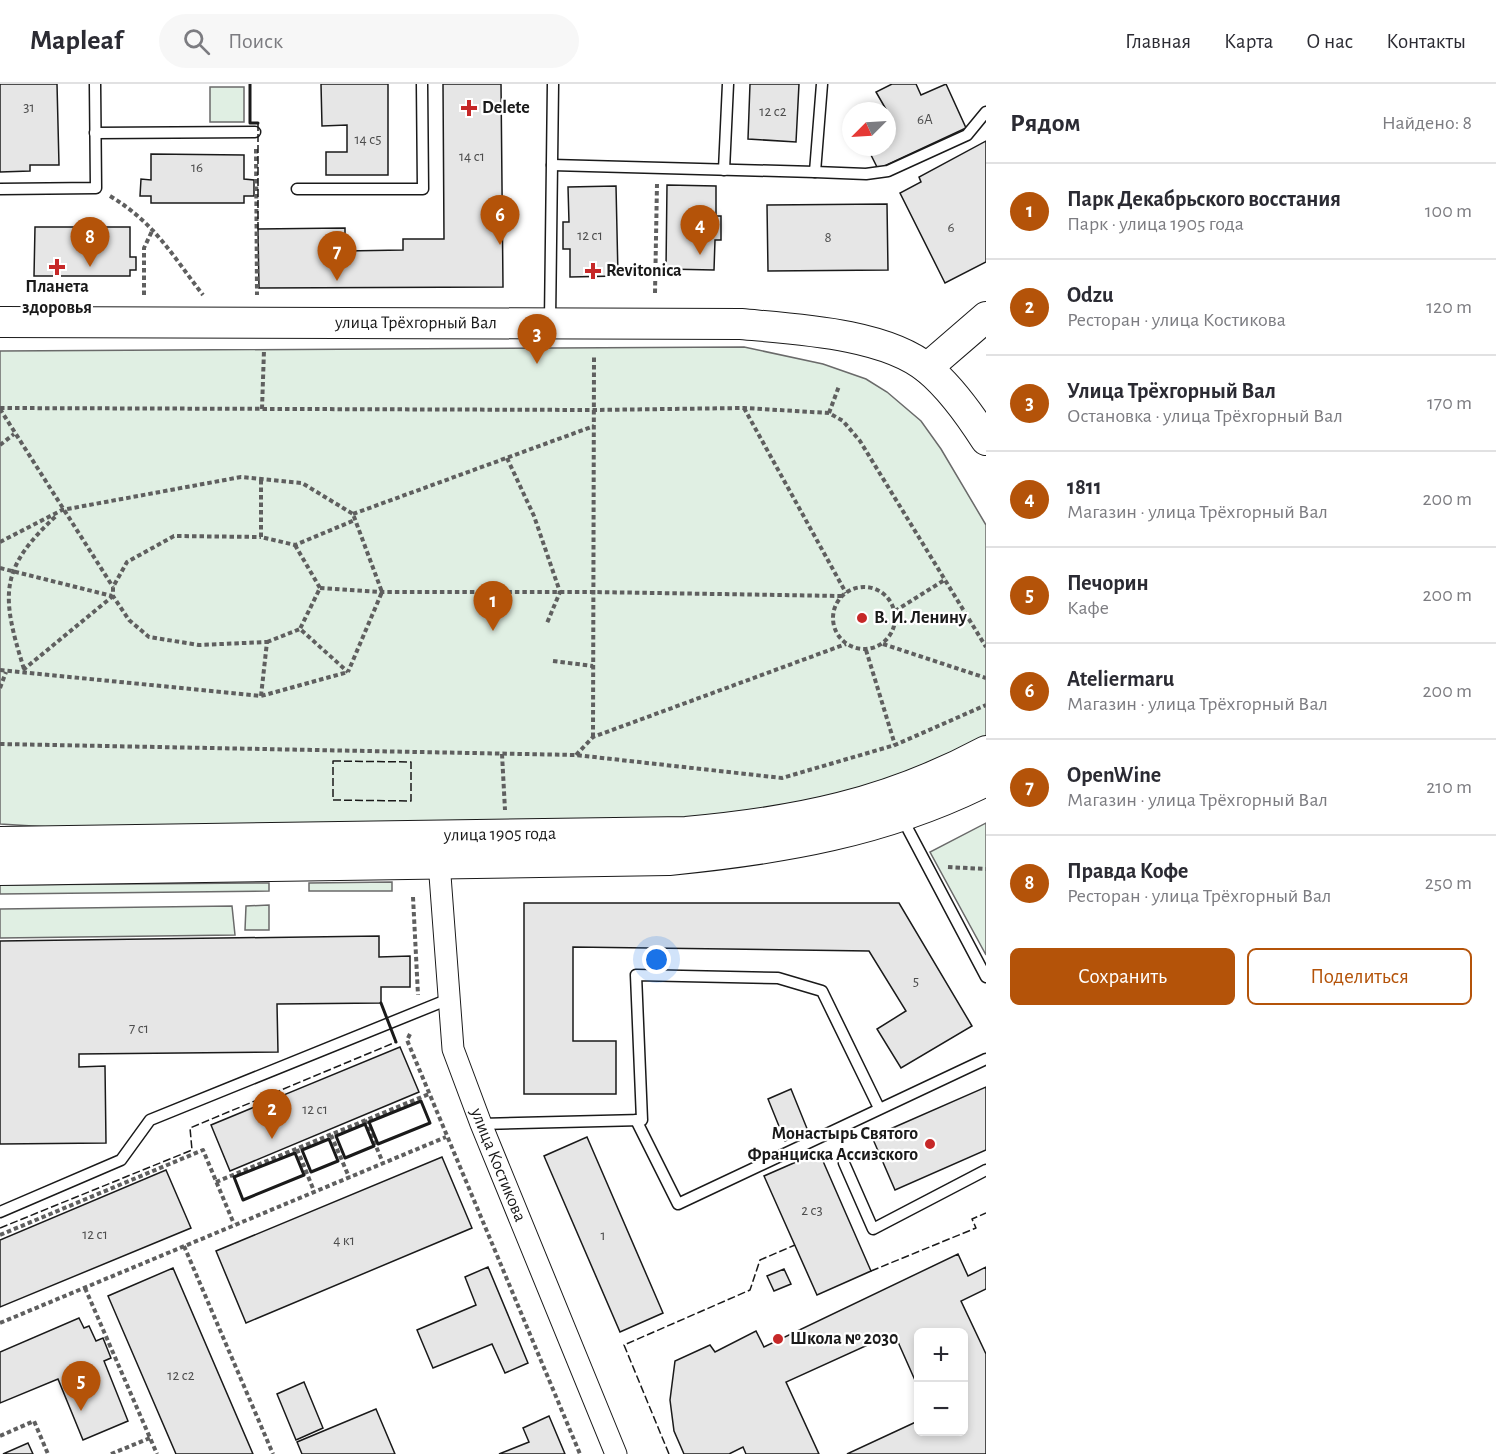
<!DOCTYPE html>
<html lang="ru">
<meta charset="utf-8">
<style>
:root{--surface:#fff;--page:#f7f7f7;--text:#2b2b33;--muted:#7c7c81;--line:#e1e1e2;--accent:#b45309}
body{margin:0;font-family:"Alegreya Sans",sans-serif;background:var(--page);color:var(--text)}
.controls{position:absolute;right:18px;bottom:18px;display:grid;overflow:hidden;border-radius:9px;box-shadow:0 3px 9px #0003}
.controls button{width:54px;height:54px;display:grid;place-items:center;padding:0;border:0;border-bottom:2px solid var(--line);background:var(--surface);color:var(--text);font:30px sans-serif}
.compass{position:absolute;left:842px;top:18px;width:54px;height:54px;border-radius:50%;background:var(--surface);box-shadow:0 3px 9px #0003;rotate:246deg}
.you{position:absolute;left:657px;top:876px;width:21px;height:21px;margin:-15px;border:4px solid #fff;border-radius:50%;background:#1a73e8;box-shadow:0 0 0 9px #1a73e833}
.badge{display:grid;place-items:center;width:39px;height:39px;border-radius:50%;background:var(--accent);color:#fff;font-size:20px;font-weight:700}
.pin{position:absolute;translate:-50% -50px;filter:drop-shadow(0 2px 3px #0008)}
.pin::after{content:'';position:absolute;top:32px;width:21px;height:18px;background:inherit;clip-path:polygon(0 0,100% 0,50% 100%)}
.list{margin:0;padding:0;list-style:none}
h2{display:flex;justify-content:space-between;align-items:center;height:78px;margin:0;padding:0 24px;font-size:26px}
h2 small{font-size:20px;font-weight:400;color:var(--muted)}
.list li{display:grid;grid-template-columns:39px 1fr auto;gap:18px;align-items:center;box-sizing:border-box;height:96px;padding:0 24px;border-top:2px solid var(--line)}
.list b{display:block;font-size:22px;white-space:nowrap}
.list p{margin:0;font-size:20px;white-space:nowrap;color:var(--muted)}
.list em{font-size:20px;font-style:normal;color:var(--muted)}
.actions{display:flex;gap:12px;padding:18px 24px}
.actions a{flex:1;padding:14px 0;border:2px solid var(--accent);border-radius:9px;text-align:center;font-size:21px;color:var(--accent)}
.actions .main{background:var(--accent);color:#fff}
.icon{flex:none;width:33px;height:33px;fill:none;stroke:currentColor;stroke-width:2;stroke-linecap:round;stroke-linejoin:round}
.map{position:relative;flex:none;width:986px;height:1370px;overflow:hidden}
header{display:flex;align-items:center;gap:36px;box-sizing:border-box;height:84px;padding:0 30px;background:var(--surface);border-bottom:2px solid var(--line)}
header strong{font-size:28px}
nav{display:flex;gap:33px;margin-inline-start:auto;font-size:21px}
.search{width:420px;height:54px;background:var(--page);display:flex;align-items:center;gap:15px;box-sizing:border-box;padding:0 21px;border-radius:33px;color:var(--muted);font-size:22px}
main{display:flex}
aside{flex:1;background:var(--surface)}
.map>svg:first-child{display:block}
.green{fill:#e0efe3;stroke:#6a6a6a;stroke-width:1.5}
.building{fill:#e6e6e6;stroke:#1a1a1a;stroke-width:1.5}
.lines{fill:none;stroke-linecap:round;stroke-linejoin:round}
.lane-casing{stroke:#1a1a1a;stroke-width:13}
.street-casing{stroke:#1a1a1a;stroke-width:23}
.secondary-casing{stroke:#1a1a1a;stroke-width:32}
.path{stroke:#5f5f5f;stroke-width:4;stroke-dasharray:4.5 3;stroke-linecap:butt}
.lane{stroke:#fff;stroke-width:10}
.street{stroke:#fff;stroke-width:21}
.secondary{stroke:#fff;stroke-width:30}
.fence{stroke:#1a1a1a;stroke-width:1.5;stroke-dasharray:8 3;stroke-linecap:butt}
.wall{stroke:#1a1a1a;stroke-width:3}
.poi-dot{fill:#c62828;stroke:#fff;stroke-width:2}
.labels{text-anchor:middle;dominant-baseline:central;stroke-width:4.5;stroke-linejoin:round;paint-order:stroke}
.number-label{font-size:15px;fill:#4d4d4d}
.poi-label{font-size:18px;font-weight:bold;fill:#1a1a1a;stroke:#fff;text-anchor:start}
.street-label{font-size:18px;fill:#1a1a1a;stroke:#fff}
</style>
<header>
<strong>Mapleaf</strong>
<div class="search"><svg class="icon" aria-label="search" viewBox="0 0 24 24"><circle cx="10" cy="10" r="6"/><path d="M15 15l6 6"/></svg>Поиск</div>
<nav><a>Главная</a><a>Карта</a><a>О нас</a><a>Контакты</a></nav>
</header>
<main>
<div class="map">
<svg width="986" height="1370" viewBox="0 0 986 1370">
<rect width="100%" height="100%" fill="#fff"/>
<g class="green">
<rect x="210" y="3" width="34" height="35"/>
<polygon points="744,263 823,280 866,295 887,308 921,337 941,365 986,441 986,653 886,698 795,724 687,734 82,745 0,740 0,267"/>
<polygon points="986,739 986,871 930,768"/>
<polygon points="392,798 392,807 309,807 309,799"/>
<polygon points="269,799 269,807 0,810 0,801"/>
<polygon points="269,821 269,846 245,846 246,822"/>
<polygon points="232,822 235,851 0,854 0,825"/>
</g>
<g class="building">
<polygon points="0,0 57,0 59,81 30,81 30,87 0,88"/>
<polygon points="321,0 388,0 388,91 326,91 326,68 347,68 347,41 322,42"/>
<polygon points="443,0 501,0 503,203 259,204 258,145 345,144 345,167 403,166 403,155 444,155"/>
<polygon points="750,0 799,0 796,58 748,55"/>
<polygon points="892,0 916,0 921,11 946,0 966,44 878,85 867,63 887,63 887,27 876,8"/>
<polygon points="986,57 986,178 945,199 900,109 921,98 919,93"/>
<polygon points="151,70 244,71 244,95 254,96 254,112 244,112 244,119 151,119 151,112 140,112 141,95 151,96"/>
<polygon points="667,101 716,102 716,132 721,132 721,156 715,156 714,186 666,185"/>
<polygon points="616,102 618,192 570,193 570,165 563,165 563,138 569,138 568,103"/>
<polygon points="887,120 888,186 768,187 767,121"/>
<polygon points="35,143 130,143 130,173 136,173 136,186 130,186 130,192 34,192"/>
<polygon points="524,819 899,819 972,942 901,984 877,945 906,927 869,867 573,863 573,957 616,957 616,1010 524,1010"/>
<polygon points="379,852 379,873 410,872 410,903 381,903 381,919 277,920 278,968 79,970 79,983 105,982 106,1059 0,1060 0,857"/>
<polygon points="400,963 419,1008 230,1087 211,1041"/>
<polygon points="986,1003 986,1066 895,1106 872,1053"/>
<polygon points="791,1005 808,1047 785,1057 768,1015"/>
<polygon points="587,1053 663,1229 620,1248 544,1072"/>
<polygon points="819,1068 871,1187 817,1211 764,1092"/>
<polygon points="442,1073 472,1144 246,1239 216,1167"/>
<polygon points="166,1086 191,1144 0,1223 0,1156"/>
<polygon points="958,1170 968,1192 986,1183 986,1205 961,1217 986,1270 986,1370 847,1370 918,1337 918,1348 964,1348 964,1248 918,1248 918,1303 894,1249 786,1298 819,1370 746,1370 743,1363 729,1370 684,1370 674,1347 670,1316 675,1277 710,1261 715,1268 756,1247 764,1263"/>
<polygon points="488,1183 528,1279 505,1289 492,1260 433,1284 417,1246 476,1221 465,1193"/>
<polygon points="173,1184 253,1370 176,1370 108,1212"/>
<polygon points="784,1185 791,1200 774,1207 767,1192"/>
<polygon points="79,1234 84,1244 89,1242 96,1257 103,1254 111,1274 104,1277 128,1337 83,1356 58,1295 0,1319 0,1268"/>
<polygon points="304,1298 323,1344 296,1356 277,1310"/>
<polygon points="376,1325 395,1370 302,1370 297,1358"/>
<polygon points="549,1332 565,1370 499,1370 529,1358 523,1344"/>
<polygon points="28,1359 33,1370 3,1370"/>
</g>
<g class="lines">
<defs>
<g id="lane">
<polyline points="95,49 255,48"/>
<polyline points="552,81 815,88 822,0"/>
<polyline points="724,86 728,0"/>
<polyline points="815,88 866,90 888,87 967,51 986,28"/>
<polyline points="0,105 96,104 95,0"/>
<polyline points="297,105 423,105 422,0"/>
<polyline points="550,237 553,0"/>
<polyline points="902,734 986,893"/>
<polyline points="636,1036 678,1120 986,975"/>
<polyline points="481,1040 642,1036 636,891 778,894 822,907 879,1024"/>
<polyline points="844,1079 873,1145 986,1086"/>
<polyline points="0,1128 121,1076 150,1036 449,915"/>
</g>
<g id="street">
<path id="s1" d="M439,778l14,187 28,75 135,330"/>
</g>
<g id="secondary">
<path id="s2" d="M0,238l741,2c53,5 144,9 187,45 23,19 42,46 58,71"/>
<polyline points="927,284 986,233"/>
<path id="s3" d="M0,758l686,-10c111,-10 201,-28 300,-81"/>
<path d="M0,786l669,-10c112,-11 215,-28 317,-79"/>
</g>
</defs>
<use href="#lane" class="lane-casing"/>
<use href="#street" class="street-casing"/>
<use href="#secondary" class="secondary-casing"/>
<g class="path">
<polyline points="256,65 257,211"/>
<path d="M110,112c45,27 62,59 93,99"/>
<polyline points="655,209 657,100"/>
<polyline points="144,211 144,164 153,145"/>
<polyline points="0,324 594,326 744,324 829,329 843,337 860,357 986,563"/>
<polyline points="744,324 846,509"/>
<polyline points="0,325 113,503"/>
<polyline points="262,325 264,266"/>
<polyline points="829,329 839,302"/>
<polyline points="0,361 14,350"/>
<polyline points="507,374 534,432 560,508 547,539"/>
<polyline points="261,396 261,453 295,461 355,436"/>
<polyline points="353,430 594,342"/>
<polyline points="0,458 62,426 241,393 302,399 353,430 382,508 348,588"/>
<polyline points="295,461 320,504 300,545"/>
<polyline points="0,484 112,512"/>
<circle cx="864" cy="534" r="31"/>
<polyline points="320,504 382,508 593,508 842,512"/>
<polyline points="895,527 946,495"/>
<polyline points="267,558 300,545 348,588"/>
<polyline points="883,560 986,594"/>
<polyline points="866,566 895,661"/>
<polyline points="553,577 593,582"/>
<path d="M24,585c-24,-76 -24,-101 33,-154"/>
<polyline points="0,586 261,612 348,588"/>
<polyline points="23,586 113,512"/>
<polyline points="0,604 6,588"/>
<polyline points="261,612 267,558 199,561 149,553 129,536 113,512 113,503 127,478 174,452 261,453"/>
<polyline points="593,653 594,273"/>
<polyline points="0,660 576,671 782,694 895,661 986,621"/>
<polyline points="502,670 505,726"/>
<polyline points="576,671 593,653 846,560"/>
<polyline points="948,783 986,785"/>
<polyline points="413,813 418,911"/>
<polyline points="410,950 407,956 580,1370"/>
<polyline points="365,1036 383,1079"/>
<polyline points="331,1051 349,1093"/>
<polyline points="297,1065 314,1107"/>
<polyline points="216,1098 429,1010"/>
<polyline points="0,1151 203,1066 234,1140"/>
<polyline points="184,1162 273,1370"/>
<polyline points="85,1204 157,1370"/>
<polyline points="0,1239 446,1053"/>
<polyline points="0,1352 34,1337 48,1370"/>
<polyline points="111,1370 150,1354"/>
</g>
<use href="#lane" class="lane"/>
<use href="#street" class="street"/>
<use href="#secondary" class="secondary"/>
<g class="fence">
<polyline points="258,39 258,145"/>
<polygon points="333,677 411,678 411,717 333,716"/>
<polyline points="0,1144 192,1066 190,1044 396,958"/>
<polyline points="871,1187 976,1144 972,1135 986,1129"/>
<polyline points="669,1370 624,1261 750,1206 760,1176 795,1161"/>
</g>
<g class="wall">
<polyline points="250,0 250,39 258,39"/>
<polyline points="381,919 396,958"/>
<polygon points="421,1017 430,1039 378,1060 369,1038"/>
<polygon points="365,1040 374,1062 345,1074 336,1052"/>
<polygon points="329,1055 338,1077 311,1088 302,1066"/>
<polygon points="295,1069 304,1091 243,1116 234,1093"/>
</g>
</g>
<g class="poi-dot">
<path d="M466 15h6v6h6v6h-6v6h-6v-6h-6v-6h6z"/>
<path d="M54 174h6v6h6v6h-6v6h-6v-6h-6v-6h6z"/>
<path d="M590 178h6v6h6v6h-6v6h-6v-6h-6v-6h6z"/>
<circle cx="862" cy="534" r="6"/>
<circle cx="930" cy="1060" r="6"/>
<circle cx="778" cy="1255" r="6"/>
</g>
<g class="labels">
<g class="number-label">
<text x="29" y="23">31</text>
<text x="773" y="27">12 с2</text>
<text x="925" y="35">6А</text>
<text x="368" y="55">14 с5</text>
<text x="472" y="72">14 с1</text>
<text x="197" y="83">16</text>
<text x="951" y="143">6</text>
<text x="590" y="151">12 с1</text>
<text x="828" y="153">8</text>
<text x="916" y="897">5</text>
<text x="139" y="944">7 с1</text>
<text x="315" y="1025">12 с1</text>
<text x="812" y="1126">2 с3</text>
<text x="95" y="1150">12 с1</text>
<text x="603" y="1151">1</text>
<text x="344" y="1156">4 к1</text>
<text x="181" y="1291">12 с2</text>
</g>
<g class="poi-label">
<text x="482" y="24">Delete</text>
<text x="606" y="187">Revitonica</text>
<text x="57" y="203" text-anchor="middle">Планета<tspan x="57" dy="21">здоровья</tspan></text>
<text x="874" y="534">В. И. Ленину</text>
<text x="918" y="1050" text-anchor="end">Монастырь Святого<tspan x="918" dy="21">Франциска Ассизского</tspan></text>
<text x="790" y="1255">Школа № 2030</text>
</g>
<g class="street-label">
<text stroke="none"><textPath href="#s2" startOffset="416">улица Трёхгорный Вал</textPath></text>
<text stroke="none"><textPath href="#s3" startOffset="500">улица 1905 года</textPath></text>
<text stroke="none"><textPath href="#s1" startOffset="312">улица Костикова</textPath></text>
</g>
</g>
</svg>
<div class="controls">
<button>+</button>
<button>−</button>
</div>
<svg class="compass" viewBox="-18 -18 36 36"><path d="M0-13l5 13h-10z" fill="#e53935"/><path d="M0 13l5-13h-10z" fill="#7c7c81"/></svg>
<div class="you"></div>
<div class="pin badge" style="left:493px;top:547px">1</div>
<div class="pin badge" style="left:272px;top:1055px">2</div>
<div class="pin badge" style="left:537px;top:280px">3</div>
<div class="pin badge" style="left:700px;top:171px">4</div>
<div class="pin badge" style="left:81px;top:1327px">5</div>
<div class="pin badge" style="left:500px;top:161px">6</div>
<div class="pin badge" style="left:337px;top:197px">7</div>
<div class="pin badge" style="left:90px;top:183px">8</div>
</div>
<aside>
<h2>Рядом<small>Найдено: 8</small></h2>
<ul class="list">
<li><span class="badge">1</span><div><b>Парк Декабрьского восстания</b><p>Парк · улица 1905 года</p></div><em>100 m</em></li>
<li><span class="badge">2</span><div><b>Odzu</b><p>Ресторан · улица Костикова</p></div><em>120 m</em></li>
<li><span class="badge">3</span><div><b>Улица Трёхгорный Вал</b><p>Остановка · улица Трёхгорный Вал</p></div><em>170 m</em></li>
<li><span class="badge">4</span><div><b>1811</b><p>Магазин · улица Трёхгорный Вал</p></div><em>200 m</em></li>
<li><span class="badge">5</span><div><b>Печорин</b><p>Кафе</p></div><em>200 m</em></li>
<li><span class="badge">6</span><div><b>Ateliermaru</b><p>Магазин · улица Трёхгорный Вал</p></div><em>200 m</em></li>
<li><span class="badge">7</span><div><b>OpenWine</b><p>Магазин · улица Трёхгорный Вал</p></div><em>210 m</em></li>
<li><span class="badge">8</span><div><b>Правда Кофе</b><p>Ресторан · улица Трёхгорный Вал</p></div><em>250 m</em></li>
</ul>
<div class="actions"><a class="main">Сохранить</a><a>Поделиться</a></div>
</aside>
</main>
